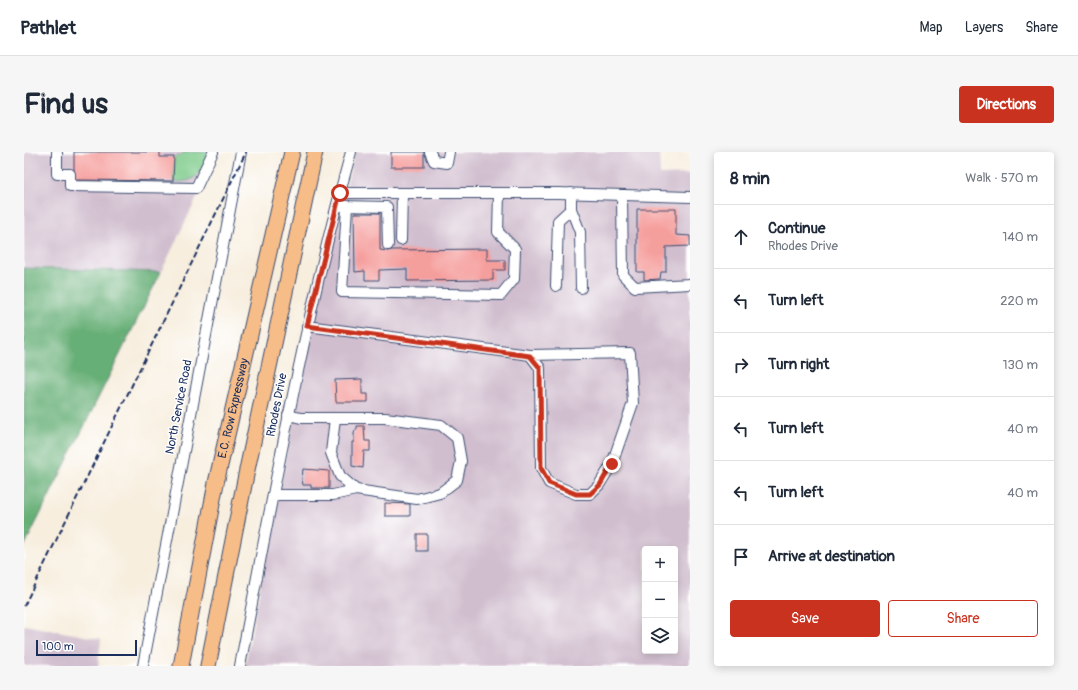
<!DOCTYPE html>
<meta charset="utf-8">
<style>
:root{--surface:#fff;--page:#f6f6f7;--text:#1f2937;--muted:#747a83;--line:#e0e1e3;--accent:#c8321e}
body{margin:0;font-family:Pangolin,sans-serif;background:var(--page);color:var(--text)}
.controls{position:absolute;right:12px;bottom:12px;display:grid;overflow:hidden;border-radius:4px;box-shadow:0 2px 10px #0003}
.controls button{width:36px;height:36px;display:grid;place-items:center;padding:0;border:0;border-bottom:1px solid var(--line);background:var(--surface);color:var(--text);font:20px sans-serif}
.scale{position:absolute;left:12px;bottom:10px;width:101px;box-sizing:border-box;padding-left:4px;border:2px solid #1b2f5e;border-top:0;font-size:11px;line-height:14px;white-space:nowrap;color:#1b2f5e;-webkit-text-stroke:3px #fff;paint-order:stroke}
.stop{position:absolute;width:12px;height:12px;margin:-9px;border:3px solid #c8321e;border-radius:50%;background:#fff}
.stop.end{background:#c8321e;border-color:#fff;box-shadow:0 1px 4px #0008}
.list{margin:0;padding:0;list-style:none}
h2{display:flex;justify-content:space-between;align-items:center;height:52px;margin:0;padding:0 16px;font-size:17px}
h2 small{font-size:13px;font-weight:400;color:var(--muted)}
.list li{display:grid;grid-template-columns:26px 1fr auto;gap:12px;align-items:center;box-sizing:border-box;height:64px;padding:0 16px;border-top:1px solid var(--line)}
.list b{display:block;font-size:15px;white-space:nowrap}
.list p{margin:0;font-size:13px;white-space:nowrap;color:var(--muted)}
.list em{font-size:13px;font-style:normal;color:var(--muted)}
.actions{display:flex;gap:8px;padding:12px 16px}
.actions a{flex:1;padding:9px 0;border:1px solid var(--accent);border-radius:4px;text-align:center;font-size:14px;color:var(--accent)}
.actions .main{background:var(--accent);color:#fff}
.icon{flex:none;width:22px;height:22px;fill:none;stroke:currentColor;stroke-width:2;stroke-linecap:round;stroke-linejoin:round}
.map{position:relative;flex:none;width:666px;height:514px;overflow:hidden;border-radius:4px}
header{display:flex;align-items:center;gap:24px;box-sizing:border-box;height:56px;padding:0 20px;background:var(--surface);border-bottom:1px solid var(--line)}
header strong{font-size:19px}
nav{display:flex;gap:22px;margin-inline-start:auto;font-size:14px}
.intro{display:flex;align-items:center;justify-content:space-between;box-sizing:border-box;height:96px;padding:0 24px}
h1{margin:0;font-size:28px}
.button{padding:10px 18px;border-radius:4px;background:var(--accent);color:#fff;font-size:14px;font-weight:700}
main{display:flex;gap:24px;padding:0 24px}
aside{flex:1;background:var(--surface);border-radius:4px;box-shadow:0 2px 10px #0003}
.map>svg:first-child{display:block}
.industrial{fill:#d0bdce;fill-rule:evenodd}
.green{fill:#7dcb8a;stroke:#4c7d74}
.forest{fill:#66af76;stroke:#406f6a}
.building{fill:#f59f9d}
.lines{fill:none;stroke-linecap:round;stroke-linejoin:round}
.minor-casing{stroke:#3c4c71;stroke-width:12}
.highway-casing{stroke:#3c4c71;stroke-width:17}
.minor{stroke:#fff;stroke-width:10}
.highway{stroke:#f7bd88;stroke-width:15}
.rail{stroke:#1b2f5e;stroke-width:2;stroke-dasharray:6 3;stroke-linecap:butt}
.route{stroke:#c8321e;stroke-width:5}
.labels{text-anchor:middle;dominant-baseline:central;stroke-width:3;stroke-linejoin:round;paint-order:stroke}
.street-label{font-size:12px;fill:#1b2f5e;stroke:#fff}
</style>
<header>
<strong>Pathlet</strong>
<nav><a>Map</a><a>Layers</a><a>Share</a></nav>
</header>
<div class="intro"><h1>Find us</h1><a class="button">Directions</a></div>
<main>
<div class="map">
<svg width="666" height="514" viewBox="0 0 666 514">
<rect width="100%" height="100%" fill="#fff"/>
<filter id="ink" filterUnits="userSpaceOnUse"><feTurbulence type="fractalNoise" baseFrequency=".025" numOctaves="2"/><feDisplacementMap in="SourceGraphic" scale="8" xChannelSelector="R" yChannelSelector="G"/><feConvolveMatrix kernelMatrix="1 2 1 2 8 2 1 2 1" color-interpolation-filters="sRGB"/></filter>
<filter id="wash" filterUnits="userSpaceOnUse"><feTurbulence type="fractalNoise" baseFrequency=".012" numOctaves="4" result="noise"/><feDisplacementMap in="SourceGraphic" scale="16" xChannelSelector="R" yChannelSelector="G"/><feGaussianBlur stdDeviation="0.9" result="paint"/><feColorMatrix in="noise" values="0 0 0 0 0 0 0 0 0 0 0 0 0 0 0 0 0 1.4 0 .05"/><feComposite in="paint" operator="in"/></filter>
<g filter="url(#wash)">
<rect width="100%" height="100%" fill="#f7eede"/>
<g class="industrial">
<polygon points="0,0 195,0 137,120 0,116"/>
<path d="M331,0h304l1,23 30,-1v492h-445l70,-361zM621,397h30v102h-30z"/>
<polygon points="0,473 77,487 74,514 0,514"/>
</g>
<path class="green" d="M161,0h25c-11,21 -10,30 -37,30l1,-25 6,-1z"/>
<polygon class="forest" points="0,116 137,120 0,395"/>
<g id="blocks">
<g class="building">
<polygon points="50,0 136,0 136,5 150,5 149,29 52,28 50,17"/>
<rect x="367" y="0" width="33" height="15"/>
<polygon points="613,57 652,57 652,83 666,84 666,94 642,95 642,120 637,120 636,127 620,128 620,120 613,120"/>
<polygon points="330,61 356,61 356,98 364,99 368,98 463,97 463,108 481,108 481,118 469,118 469,128 383,129 383,117 355,118 355,128 341,128 341,119 331,120"/>
<polygon points="338,227 338,242 344,242 344,250 312,250 311,228"/>
<polygon points="333,274 340,274 341,289 346,289 346,299 340,299 339,316 328,314 328,290 330,290 330,282 331,278 333,278"/>
<polygon points="279,317 305,319 305,336 287,336 287,333 279,333 278,327"/>
<polygon points="361,351 386,352 386,364 361,364"/>
<rect x="393" y="382" width="10" height="17"/>
</g>
</g>
</g>
<g filter="url(#ink)">
<use href="#blocks" fill-opacity="0" stroke="#3c4c71" stroke-width="1"/>
<g class="lines">
<defs>
<g id="minor">
<polyline points="33,0 33,22 46,22 46,34 172,36 189,0"/>
<polyline points="406,0 410,9 423,11 425,0"/>
<polyline points="315,41 534,41 666,45"/>
<polyline points="547,41 547,57 556,80 557,136"/>
<polyline points="598,43 599,123 611,135 666,132"/>
<polyline points="318,54 363,55 364,93"/>
<polyline points="323,54 318,140 477,143 490,127 491,97 474,80 475,41"/>
<polyline points="377,88 378,41"/>
<polyline points="532,134 534,69 547,57"/>
<polyline points="283,174 506,203 516,216 517,316 525,331 552,342 566,342 575,333 588,312 609,251 606,201 506,203"/>
<polyline points="311,266 307,301 316,324 332,338"/>
<polyline points="249,343 309,343 332,338 393,347 416,341 433,328 437,309 433,286 417,273 361,266 277,266 264,263"/>
<polyline points="119,514 217,0"/>
<path d="M216,514c33,-172 64,-345 111,-514"/>
</g>
<g id="highway">
<path id="s1" d="M157,514l35,-183 76,-331"/>
<polyline points="184,514 223,318 291,0"/>
</g>
</defs>
<use href="#minor" class="minor-casing"/>
<use href="#highway" class="highway-casing"/>
<use href="#minor" class="minor"/>
<use href="#highway" class="highway"/>
<polyline class="rail" points="0,454 222,0"/>
</g>
</g>
<g class="lines" filter="url(#ink)">
<polyline class="route" points="316,41 283,174 506,204 516,216 517,316 525,331 552,342 566,342 576,333 588,312"/>
</g>
<g class="labels">
<g class="street-label">
<text transform="translate(253 253) rotate(-79)">Rhodes Drive</text>
<text transform="translate(155 255) rotate(-79)">North Service Road</text>
<text stroke="none"><textPath href="#s1" startOffset="263">E.C. Row Expressway</textPath></text>
</g>
</g>
</svg>
<div class="controls">
<button>+</button>
<button>−</button>
<button><svg class="icon" aria-label="layers" viewBox="0 0 24 24"><path d="M12 4l9 5-9 5-9-5zM3 14l9 5 9-5"/></svg></button>
</div>
<div class="scale">100 m</div>
<div class="stop" style="left:316px;top:41px"></div>
<div class="stop end" style="left:588px;top:312px"></div>
</div>
<aside>
<h2>8 min<small>Walk · 570 m</small></h2>
<ul class="list">
<li><svg class="icon" aria-label="ahead" viewBox="0 0 24 24"><path d="M12 20V5M6 11l6-6 6 6"/></svg><div><b>Continue</b><p>Rhodes Drive</p></div><em>140 m</em></li>
<li><svg class="icon" aria-label="left" viewBox="0 0 24 24"><path d="M17 20v-9H6M10 6l-5 5 5 5"/></svg><div><b>Turn left</b></div><em>220 m</em></li>
<li><svg class="icon" aria-label="right" viewBox="0 0 24 24"><path d="M7 20v-9h11M14 6l5 5-5 5"/></svg><div><b>Turn right</b></div><em>130 m</em></li>
<li><svg class="icon" aria-label="left" viewBox="0 0 24 24"><path d="M17 20v-9H6M10 6l-5 5 5 5"/></svg><div><b>Turn left</b></div><em>40 m</em></li>
<li><svg class="icon" aria-label="left" viewBox="0 0 24 24"><path d="M17 20v-9H6M10 6l-5 5 5 5"/></svg><div><b>Turn left</b></div><em>40 m</em></li>
<li><svg class="icon" aria-label="arrive" viewBox="0 0 24 24"><path d="M6 21V4h12l-3 4 3 4H6"/></svg><div><b>Arrive at destination</b></div></li>
</ul>
<div class="actions"><a class="main">Save</a><a>Share</a></div>
</aside>
</main>
